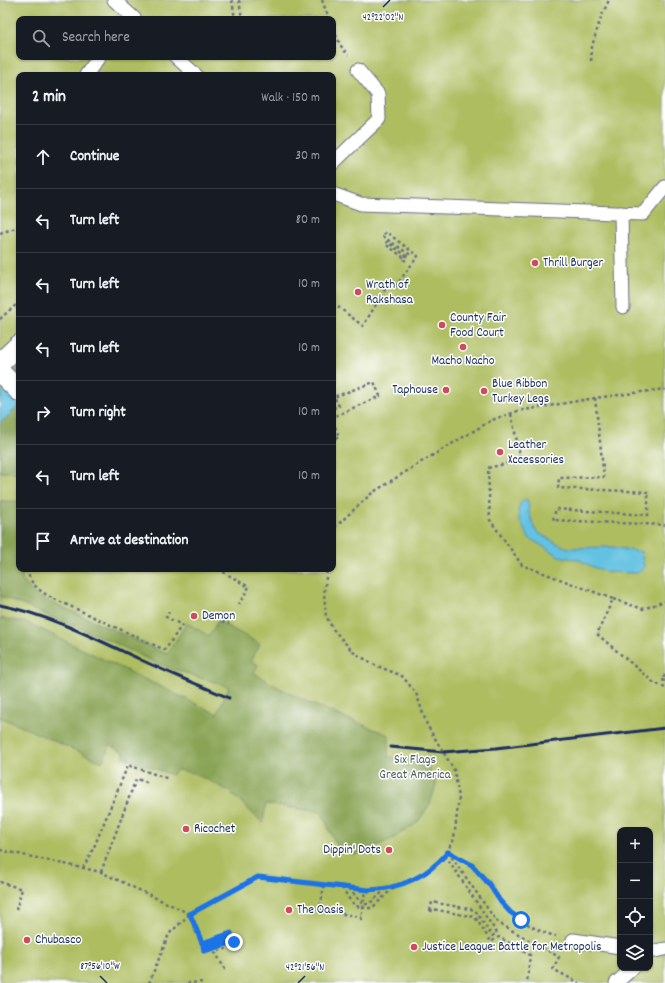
<!DOCTYPE html>
<meta charset="utf-8">
<style>
:root{--surface:#171b24;--page:#242831;--text:#f1f3f6;--muted:#9ea1a6;--line:#363941}
body{margin:0;font-family:Dekko,sans-serif;background:var(--page);color:var(--text)}
.controls{position:absolute;right:12px;bottom:12px;display:grid;overflow:hidden;border-radius:8px;box-shadow:0 1px 3px #0004}
.controls button{width:36px;height:36px;display:grid;place-items:center;padding:0;border:0;border-bottom:1px solid var(--line);background:var(--surface);color:var(--text);font:20px sans-serif}
.stop{position:absolute;width:12px;height:12px;margin:-9px;border:3px solid #1a73e8;border-radius:50%;background:#fff}
.stop.end{background:#1a73e8;border-color:#fff;box-shadow:0 1px 4px #0008}
.list{margin:0;padding:0;list-style:none}
h2{display:flex;justify-content:space-between;align-items:center;height:52px;margin:0;padding:0 16px;font-size:17px}
h2 small{font-size:13px;font-weight:400;color:var(--muted)}
.list li{display:grid;grid-template-columns:26px 1fr auto;gap:12px;align-items:center;box-sizing:border-box;height:64px;padding:0 16px;border-top:1px solid var(--line)}
.list b{display:block;font-size:15px;white-space:nowrap}
.list em{font-size:13px;font-style:normal;color:var(--muted)}
.icon{flex:none;width:22px;height:22px;fill:none;stroke:currentColor;stroke-width:2;stroke-linecap:round;stroke-linejoin:round}
.map{position:relative;flex:none;width:665px;height:983px;overflow:hidden}
.search{position:absolute;background:var(--surface);box-shadow:0 1px 3px #0004;left:16px;top:16px;width:320px;height:44px;display:flex;align-items:center;gap:10px;box-sizing:border-box;padding:0 14px;border-radius:8px;color:var(--muted);font-size:15px}
.panel{position:absolute;background:var(--surface);box-shadow:0 1px 3px #0004;left:16px;top:72px;width:320px;height:500px;border-radius:8px}
.map>svg:first-child{display:block}
.green{fill:#aebd60;stroke:#64765f;fill-rule:evenodd}
.forest{fill:#8aa456;stroke:#526a5a}
.water{fill:#64c2e2;stroke:#4078a0}
.lines{fill:none;stroke-linecap:round;stroke-linejoin:round}
.service-casing{stroke:#676f85;stroke-width:15}
.pedestrian-casing{stroke:#676f85;stroke-width:22}
.path{stroke:#676f85;stroke-width:2.5;stroke-dasharray:3 3;stroke-linecap:butt}
.service{stroke:#fff;stroke-width:13}
.pedestrian{stroke:#fff;stroke-width:20}
.rail{stroke:#1b2f5e;stroke-width:3}
.route{stroke:#1a73e8;stroke-width:5}
.ticks{fill:none;stroke:#1b2f5e;stroke-width:1.5}
.poi-dot{fill:#d1495b;stroke:#fff;stroke-width:1.5}
.labels{text-anchor:middle;dominant-baseline:central;stroke-width:3;stroke-linejoin:round;paint-order:stroke}
.poi-label{font-size:13px;fill:#1b2f5e;stroke:#fff;text-anchor:start}
.park-label{font-size:13px;fill:#4e615f;stroke:#fff}
.ticks-label{font-size:10px;text-anchor:middle;fill:#1b2f5e;stroke:#fff;stroke-width:3;stroke-linejoin:round;paint-order:stroke}
</style>
<div class="map">
<svg width="665" height="983" viewBox="0 0 665 983">
<rect width="100%" height="100%" fill="#fff"/>
<filter id="ink" filterUnits="userSpaceOnUse"><feTurbulence type="fractalNoise" baseFrequency=".025" numOctaves="2"/><feDisplacementMap in="SourceGraphic" scale="8" xChannelSelector="R" yChannelSelector="G"/><feConvolveMatrix kernelMatrix="1 2 1 2 8 2 1 2 1" color-interpolation-filters="sRGB"/></filter>
<filter id="wash" filterUnits="userSpaceOnUse"><feTurbulence type="fractalNoise" baseFrequency=".012" numOctaves="4" result="noise"/><feDisplacementMap in="SourceGraphic" scale="16" xChannelSelector="R" yChannelSelector="G"/><feGaussianBlur stdDeviation="0.9" result="paint"/><feColorMatrix in="noise" values="0 0 0 0 0 0 0 0 0 0 0 0 0 0 0 0 0 1.4 0 .05"/><feComposite in="paint" operator="in"/></filter>
<g filter="url(#wash)">
<rect width="100%" height="100%" fill="#f4e5cd"/>
<path class="green" d="M0,0h665v983h-665zM19,19h314v38h-314zM19,75h314v494h-314zM620,830h30v138h-30z"/>
<g class="forest">
<polygon points="19,406 19,473 0,472 0,423"/>
<path d="M0,501h19v68h3v11l13,15 132,59 20,-31 22,13 9,-15 42,23 -9,17 7,4 -4,8c42,27 89,44 135,62l-1,22 37,2 11,25 -6,20 -13,19 -25,16 -37,16c-4,-2 -11,-4 -15,-7 -8,-7 -13,-26 -19,-36l-55,-8 -3,19 -34,-32 -35,-18 -17,-3 -5,5 -49,-18 2,-4 -15,-8 -8,17 -102,-45v-99l28,5 189,91 12,-27 -71,-23 -47,-23 -111,-45z"/>
</g>
<g class="water">
<path d="M19,370v36l-19,17c0,-28 0,-33 19,-53z"/>
<polygon points="525,499 528,501 529,511 533,525 537,532 556,543 568,548 613,547 641,552 644,567 638,573 608,572 593,567 579,560 559,556 529,538 520,522 518,510 521,503"/>
</g>
</g>
<g filter="url(#ink)">
<g class="lines">
<defs>
<g id="service">
<polyline points="114,0 135,19"/>
<polyline points="176,57 196,75"/>
<polyline points="86,75 99,57"/>
<polyline points="333,163 379,119 378,94 358,70"/>
<polyline points="333,194 361,204 643,214 665,187"/>
<polyline points="621,213 623,307"/>
<polyline points="573,940 620,947"/>
<polyline points="650,952 665,949"/>
<polyline points="616,983 633,968"/>
</g>
<g id="pedestrian">
<polyline points="0,363 19,345"/>
<polyline points="0,372 19,391"/>
</g>
</defs>
<use href="#service" class="service-casing"/>
<use href="#pedestrian" class="pedestrian-casing"/>
<g class="path">
<polyline points="232,0 235,19"/>
<polyline points="239,0 242,19"/>
<polyline points="322,0 329,19"/>
<polyline points="333,29 341,46 348,55"/>
<polyline points="591,61 592,46 601,17 609,0"/>
<polyline points="0,233 19,227"/>
<polyline points="333,303 363,326 389,283 395,287 418,256 386,232 382,236 409,254 408,257 387,242 385,244 406,259 404,261"/>
<polyline points="0,319 12,308 19,303"/>
<polyline points="595,398 604,477 559,478 558,488 648,492 648,515 556,509 553,520 665,525"/>
<polyline points="333,408 339,406 334,397 374,382 380,396 333,417"/>
<polyline points="511,414 521,460 488,468 490,520 522,565 613,599 597,634 653,682 665,688"/>
<polyline points="333,421 339,437 333,439"/>
<polyline points="333,533 334,528 372,493 418,464 492,420 518,411 595,398 665,389"/>
<path d="M28,569c0,13 10,20 20,27l117,54 17,-25 -16,-8 3,-5"/>
<polyline points="218,569 249,587 239,604"/>
<polyline points="613,599 643,609 665,601"/>
<polyline points="222,621 229,624"/>
<polyline points="665,675 662,680 665,681"/>
<polyline points="0,850 101,872 190,914 202,943 231,933 232,937 203,947 204,951 234,942 236,946 215,952 226,971"/>
<polyline points="448,852 497,922 559,957 553,969 579,983"/>
<path d="M448,853c8,4 18,7 25,13 10,10 18,22 26,34 12,16 38,32 57,36"/>
<polyline points="83,868 94,847 128,765 169,779"/>
<polyline points="101,872 136,779 150,783"/>
<polyline points="0,882 22,889 16,910"/>
<polyline points="324,885 320,910 361,917"/>
<path d="M342,887c9,15 11,22 30,21l22,-21"/>
<polyline points="349,888 363,905 370,903 385,890"/>
<polyline points="430,911 432,902 475,910 492,936 497,933 445,855"/>
<polyline points="431,912 432,909 475,917 491,942 499,937 530,955 527,983"/>
<polyline points="361,920 365,890"/>
<polyline points="149,983 169,934 190,914 258,877 368,890 385,889 406,882 427,872 445,855 454,839 459,797 454,770 427,725 416,693 402,676 375,665 353,652 333,629 326,616 324,594 327,569"/>
<polyline points="187,983 205,982"/>
</g>
<use href="#service" class="service"/>
<use href="#pedestrian" class="pedestrian"/>
<g class="rail">
<path d="M0,605c49,10 94,33 139,54 30,14 60,26 90,39"/>
<polyline points="391,747 443,752 496,748 665,728"/>
</g>
</g>
</g>
<g class="lines" filter="url(#ink)">
<path class="route" d="M234,942l-30,9 -1,-5 29,-9 -1,-4 -29,10 -12,-29 68,-37 110,13c32,-1 59,-13 80,-38l24,13 17,19 11,17 10,11 11,8"/>
</g>
<path class="ticks" d="M383,7l7,-7M100,976l7,7M298,983l7,-7"/>
<g class="poi-dot">
<circle cx="535" cy="263" r="4"/>
<circle cx="358" cy="292" r="4"/>
<circle cx="442" cy="325" r="4"/>
<circle cx="463" cy="347" r="4"/>
<circle cx="446" cy="390" r="4"/>
<circle cx="484" cy="391" r="4"/>
<circle cx="500" cy="452" r="4"/>
<circle cx="194" cy="616" r="4"/>
<circle cx="186" cy="829" r="4"/>
<circle cx="389" cy="850" r="4"/>
<circle cx="289" cy="910" r="4"/>
<circle cx="27" cy="940" r="4"/>
<circle cx="414" cy="947" r="4"/>
</g>
<g class="labels">
<g class="poi-label">
<text x="543" y="263">Thrill Burger</text>
<text x="366" y="285">Wrath of<tspan x="366" dy="15">Rakshasa</tspan></text>
<text x="450" y="318">County Fair<tspan x="450" dy="15">Food Court</tspan></text>
<text x="463" y="361" text-anchor="middle">Macho Nacho</text>
<text x="492" y="384">Blue Ribbon<tspan x="492" dy="15">Turkey Legs</tspan></text>
<text x="438" y="390" text-anchor="end">Taphouse</text>
<text x="508" y="445">Leather<tspan x="508" dy="15">Xccessories</tspan></text>
<text x="202" y="616">Demon</text>
<text x="194" y="829">Ricochet</text>
<text x="381" y="850" text-anchor="end">Dippin' Dots</text>
<text x="297" y="910">The Oasis</text>
<text x="35" y="940">Chubasco</text>
<text x="422" y="947">Justice League: Battle for Metropolis</text>
</g>
<g class="park-label">
<text x="415" y="760">Six Flags<tspan x="415" dy="15">Great America</tspan></text>
</g>
</g>
<g class="ticks-label">
<text x="383" y="20">42°22'02"N</text>
<text x="100" y="969">87°56'10"W</text>
<text x="305" y="970">42°21'56"N</text>
</g>
</svg>
<div class="controls">
<button>+</button>
<button>−</button>
<button><svg class="icon" aria-label="locate" viewBox="0 0 24 24"><circle cx="12" cy="12" r="6"/><path d="M12 2v4M12 18v4M2 12h4M18 12h4"/></svg></button>
<button><svg class="icon" aria-label="layers" viewBox="0 0 24 24"><path d="M12 4l9 5-9 5-9-5zM3 14l9 5 9-5"/></svg></button>
</div>
<div class="stop" style="left:521px;top:920px"></div>
<div class="stop end" style="left:234px;top:942px"></div>
<div class="search"><svg class="icon" aria-label="search" viewBox="0 0 24 24"><circle cx="10" cy="10" r="6"/><path d="M15 15l6 6"/></svg>Search here</div>
<section class="panel">
<h2>2 min<small>Walk · 150 m</small></h2>
<ul class="list">
<li><svg class="icon" aria-label="ahead" viewBox="0 0 24 24"><path d="M12 20V5M6 11l6-6 6 6"/></svg><div><b>Continue</b></div><em>30 m</em></li>
<li><svg class="icon" aria-label="left" viewBox="0 0 24 24"><path d="M17 20v-9H6M10 6l-5 5 5 5"/></svg><div><b>Turn left</b></div><em>80 m</em></li>
<li><svg class="icon" aria-label="left" viewBox="0 0 24 24"><path d="M17 20v-9H6M10 6l-5 5 5 5"/></svg><div><b>Turn left</b></div><em>10 m</em></li>
<li><svg class="icon" aria-label="left" viewBox="0 0 24 24"><path d="M17 20v-9H6M10 6l-5 5 5 5"/></svg><div><b>Turn left</b></div><em>10 m</em></li>
<li><svg class="icon" aria-label="right" viewBox="0 0 24 24"><path d="M7 20v-9h11M14 6l5 5-5 5"/></svg><div><b>Turn right</b></div><em>10 m</em></li>
<li><svg class="icon" aria-label="left" viewBox="0 0 24 24"><path d="M17 20v-9H6M10 6l-5 5 5 5"/></svg><div><b>Turn left</b></div><em>10 m</em></li>
<li><svg class="icon" aria-label="arrive" viewBox="0 0 24 24"><path d="M6 21V4h12l-3 4 3 4H6"/></svg><div><b>Arrive at destination</b></div></li>
</ul>
</section>
</div>
